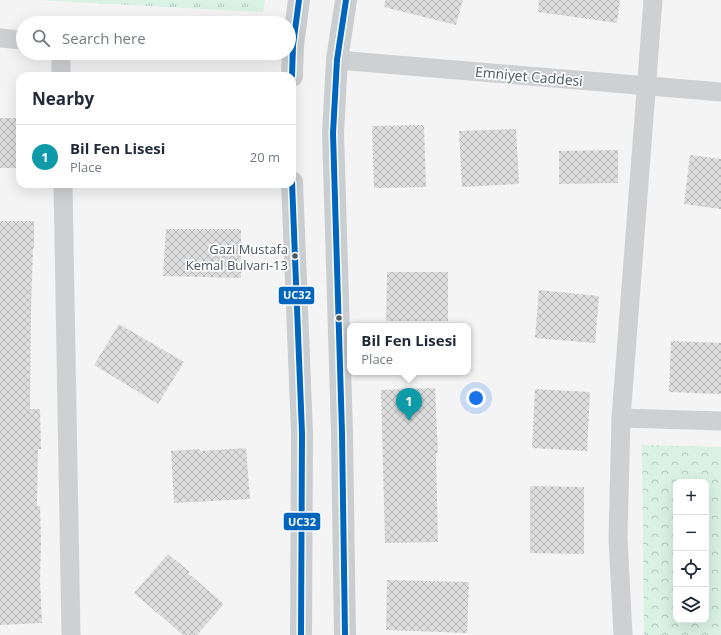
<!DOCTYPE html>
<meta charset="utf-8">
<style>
:root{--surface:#fff;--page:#f2f2f3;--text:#1f2937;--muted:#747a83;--line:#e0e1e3;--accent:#868d94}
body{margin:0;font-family:"Open Sans",sans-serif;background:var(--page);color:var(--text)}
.controls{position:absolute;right:12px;bottom:12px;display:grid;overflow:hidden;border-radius:8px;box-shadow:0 4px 16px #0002}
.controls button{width:36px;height:36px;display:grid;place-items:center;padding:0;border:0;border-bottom:1px solid var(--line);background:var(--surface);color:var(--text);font:20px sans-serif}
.you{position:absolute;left:476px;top:398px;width:14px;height:14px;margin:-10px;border:3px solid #fff;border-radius:50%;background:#1a73e8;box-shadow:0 0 0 6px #1a73e833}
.badge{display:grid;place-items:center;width:26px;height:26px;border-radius:50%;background:var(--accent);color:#fff;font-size:13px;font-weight:700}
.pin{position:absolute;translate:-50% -33px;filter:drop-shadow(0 1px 2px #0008)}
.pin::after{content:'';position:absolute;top:21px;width:14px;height:12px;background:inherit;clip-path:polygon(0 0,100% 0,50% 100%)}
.popup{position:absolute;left:347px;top:323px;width:124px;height:52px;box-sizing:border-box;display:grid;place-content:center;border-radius:8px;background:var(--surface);filter:drop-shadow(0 1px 3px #0005);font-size:13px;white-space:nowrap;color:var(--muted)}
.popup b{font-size:15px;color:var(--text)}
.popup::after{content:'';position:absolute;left:50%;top:100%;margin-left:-8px;border:8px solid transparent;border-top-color:var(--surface)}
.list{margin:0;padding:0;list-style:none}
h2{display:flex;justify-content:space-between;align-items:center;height:52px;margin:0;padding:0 16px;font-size:17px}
h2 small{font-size:13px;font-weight:400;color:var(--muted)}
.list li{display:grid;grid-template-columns:26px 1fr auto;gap:12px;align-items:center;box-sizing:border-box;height:64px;padding:0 16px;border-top:1px solid var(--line)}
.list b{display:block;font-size:15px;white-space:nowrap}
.list p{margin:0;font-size:13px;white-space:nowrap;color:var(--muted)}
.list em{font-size:13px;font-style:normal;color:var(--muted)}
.icon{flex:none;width:22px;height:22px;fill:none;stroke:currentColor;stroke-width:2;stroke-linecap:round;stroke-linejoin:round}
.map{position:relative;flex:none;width:721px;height:635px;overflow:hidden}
.search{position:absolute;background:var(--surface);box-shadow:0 4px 16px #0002;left:16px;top:16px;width:280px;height:44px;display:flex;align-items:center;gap:10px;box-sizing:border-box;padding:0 14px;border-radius:22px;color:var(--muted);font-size:15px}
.panel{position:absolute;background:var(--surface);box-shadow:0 4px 16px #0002;left:16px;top:72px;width:280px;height:116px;border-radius:12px}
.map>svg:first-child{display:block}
.grass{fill:url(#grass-tufts)}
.forest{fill:url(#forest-crowns);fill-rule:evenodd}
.building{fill:url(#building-cross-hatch)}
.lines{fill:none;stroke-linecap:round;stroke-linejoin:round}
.street{stroke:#ced0d2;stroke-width:19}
.primary{stroke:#caced1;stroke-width:22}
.bus-1-casing{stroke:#fff;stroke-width:9}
.bus-1{stroke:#0065bd;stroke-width:6}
.bus-dot{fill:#4a5661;stroke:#fff;stroke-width:1.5}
.labels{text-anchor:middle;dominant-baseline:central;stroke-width:3.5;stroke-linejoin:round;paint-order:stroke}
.bus-label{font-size:13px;fill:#4a5661;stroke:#fff;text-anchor:end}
.street-label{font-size:14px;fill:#4a5661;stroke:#fff}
.line-badge{stroke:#fff;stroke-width:1.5}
.badge-label{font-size:11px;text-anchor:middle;font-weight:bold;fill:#fff}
</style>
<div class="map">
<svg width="721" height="635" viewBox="0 0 721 635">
<defs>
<pattern id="grass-tufts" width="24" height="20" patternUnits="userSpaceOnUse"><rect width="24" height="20" fill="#d9f2e3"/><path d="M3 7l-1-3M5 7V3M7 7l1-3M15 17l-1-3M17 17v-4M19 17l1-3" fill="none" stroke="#b2c7bb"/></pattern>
<pattern id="forest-crowns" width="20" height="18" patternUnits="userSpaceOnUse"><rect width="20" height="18" fill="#d9f2e3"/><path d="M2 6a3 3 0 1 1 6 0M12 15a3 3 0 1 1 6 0" fill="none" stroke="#b2c7bb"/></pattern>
<pattern id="building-cross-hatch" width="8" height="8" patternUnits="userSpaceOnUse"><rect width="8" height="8" fill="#ddddde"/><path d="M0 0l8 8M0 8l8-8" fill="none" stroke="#b5b6b7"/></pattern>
</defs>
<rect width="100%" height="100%" fill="#f4f4f4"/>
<polygon class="grass" points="36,0 265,0 263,12"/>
<path class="forest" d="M642,445l79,2v188h-77zM676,482h30v138h-30z"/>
<g class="building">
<polygon points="385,0 463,0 456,25 384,7"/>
<polygon points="539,0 620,0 617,23 538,12"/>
<rect x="0" y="118" width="20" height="50"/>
<polygon points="424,125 426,187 374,188 372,126"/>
<polygon points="516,129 519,184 462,187 459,131"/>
<polygon points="618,150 618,183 559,184 559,151"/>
<polygon points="690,155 721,159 721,209 684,204"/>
<polygon points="0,221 34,221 34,248 33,248 31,311 30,409 40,409 41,449 38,449 37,506 40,506 41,542 40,580 42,623 0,625"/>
<polygon points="166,229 241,229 241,278 163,276"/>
<polygon points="387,272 448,272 448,321 386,321"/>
<polygon points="539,290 599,296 595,343 535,338"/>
<polygon points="119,324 184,362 158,404 94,365"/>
<polygon points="671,341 721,343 721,394 669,392"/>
<polygon points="435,388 438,453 436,453 438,542 385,543 381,390"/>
<polygon points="535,389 590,392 587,451 532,448"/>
<polygon points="246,448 250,499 174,503 171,451 200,449 200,451"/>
<polygon points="530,486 584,487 584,554 530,553"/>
<polygon points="168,554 190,572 188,573 224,604 197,635 183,635 134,593"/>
<polygon points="387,580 469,582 467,633 386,630"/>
</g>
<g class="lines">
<g class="street">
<polyline points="0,38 23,40"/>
<polyline points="61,53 61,76"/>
<polyline points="337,60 721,92"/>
<polyline points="63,184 71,635"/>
<polyline points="621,418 721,421"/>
<polyline points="623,635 618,538 621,418 653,0"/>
</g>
<g class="primary">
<polyline points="292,76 293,45 299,0"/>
<polyline points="292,182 302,433 301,635"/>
<polyline points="345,635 342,433 333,133 337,60 346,0"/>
</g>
<defs>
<g id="bus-1">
<polyline points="292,76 293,45 299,0"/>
<polyline points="292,182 302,433 301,635"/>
<polyline points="345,635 342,433 333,133 337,60 346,0"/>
</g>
</defs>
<use href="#bus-1" class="bus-1-casing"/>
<use href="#bus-1" class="bus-1"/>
</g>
<g class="bus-dot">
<circle cx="295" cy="256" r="3.5"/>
<circle cx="339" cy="318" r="3.5"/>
</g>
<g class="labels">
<g class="bus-label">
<text x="288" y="249">Gazi Mustafa<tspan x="288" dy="16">Kemal Bulvarı-13</tspan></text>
</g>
<g class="street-label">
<text transform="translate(529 76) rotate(5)">Emniyet Caddesi</text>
</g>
</g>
<g class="line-badge">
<rect x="278" y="286" width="37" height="19" rx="4" fill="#0065bd"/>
<rect x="283" y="512" width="38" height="19" rx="4" fill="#0065bd"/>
</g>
<g class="badge-label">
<text x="297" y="299">UC32</text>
<text x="302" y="526">UC32</text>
</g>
</svg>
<div class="controls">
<button>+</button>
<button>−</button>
<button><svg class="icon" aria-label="locate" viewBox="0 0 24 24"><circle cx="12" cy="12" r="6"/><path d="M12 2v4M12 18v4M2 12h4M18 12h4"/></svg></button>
<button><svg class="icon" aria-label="layers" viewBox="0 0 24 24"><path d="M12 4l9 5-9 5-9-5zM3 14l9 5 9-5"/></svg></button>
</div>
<div class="you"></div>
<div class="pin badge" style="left:409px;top:421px;background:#0f9aa8">1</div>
<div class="popup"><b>Bil Fen Lisesi</b>Place</div>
<div class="search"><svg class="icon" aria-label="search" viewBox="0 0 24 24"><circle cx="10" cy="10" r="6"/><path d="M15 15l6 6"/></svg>Search here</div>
<section class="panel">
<h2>Nearby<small></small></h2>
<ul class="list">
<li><span class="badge" style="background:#0f9aa8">1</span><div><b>Bil Fen Lisesi</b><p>Place</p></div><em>20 m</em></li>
</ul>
</section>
</div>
